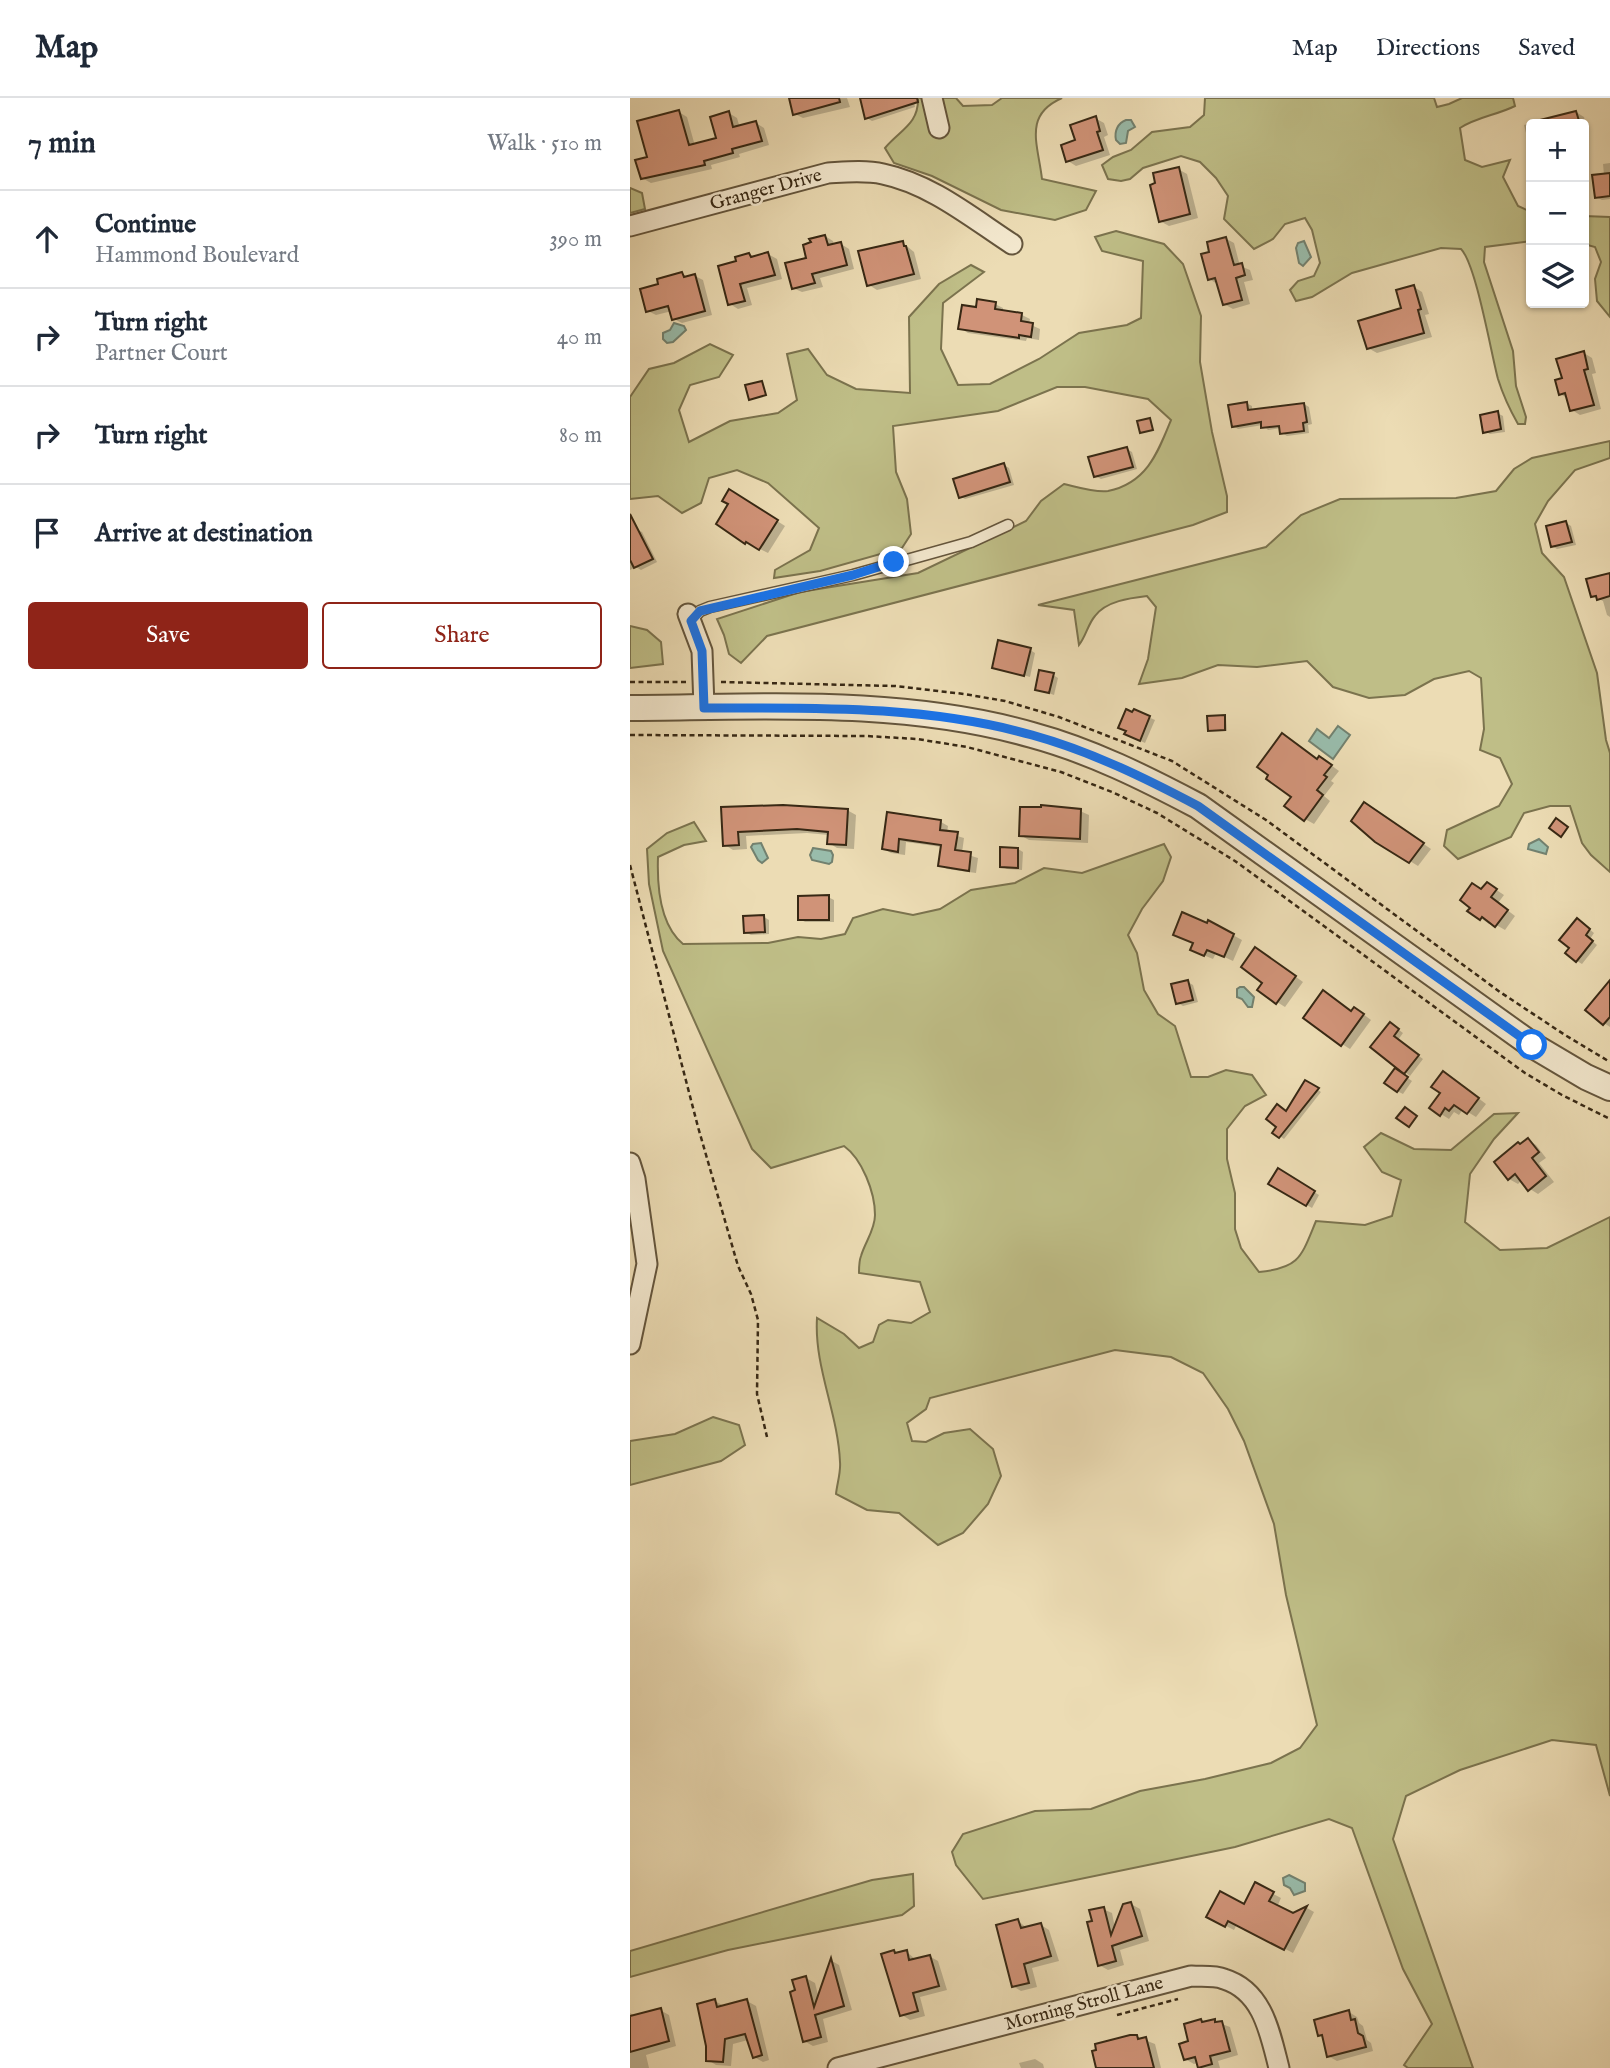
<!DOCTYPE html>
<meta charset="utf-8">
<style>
:root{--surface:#fff;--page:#f6f6f7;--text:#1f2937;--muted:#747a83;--line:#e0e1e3;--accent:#8f2418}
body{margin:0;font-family:"IM FELL English",serif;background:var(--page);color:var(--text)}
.controls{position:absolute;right:21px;top:21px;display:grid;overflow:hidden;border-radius:7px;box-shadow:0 2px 5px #0004}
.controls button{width:63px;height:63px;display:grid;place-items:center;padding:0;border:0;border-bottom:2px solid var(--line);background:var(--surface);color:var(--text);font:35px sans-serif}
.stop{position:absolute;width:21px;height:21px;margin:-16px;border:5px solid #1a73e8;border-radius:50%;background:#fff}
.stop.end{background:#1a73e8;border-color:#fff;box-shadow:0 2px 7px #0008}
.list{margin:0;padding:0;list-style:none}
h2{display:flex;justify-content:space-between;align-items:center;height:91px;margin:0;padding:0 28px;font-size:30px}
h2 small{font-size:23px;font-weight:400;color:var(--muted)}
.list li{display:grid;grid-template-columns:46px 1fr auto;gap:21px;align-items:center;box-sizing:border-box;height:98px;padding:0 28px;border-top:2px solid var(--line)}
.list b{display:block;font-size:26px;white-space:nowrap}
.list p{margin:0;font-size:23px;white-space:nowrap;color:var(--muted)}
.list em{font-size:23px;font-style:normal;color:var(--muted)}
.actions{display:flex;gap:14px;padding:21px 28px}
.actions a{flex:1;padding:16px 0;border:2px solid var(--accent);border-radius:7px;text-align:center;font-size:24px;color:var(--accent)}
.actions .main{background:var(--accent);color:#fff}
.icon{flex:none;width:38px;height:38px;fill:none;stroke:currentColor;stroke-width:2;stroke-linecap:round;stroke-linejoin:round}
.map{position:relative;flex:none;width:980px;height:1970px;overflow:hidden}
header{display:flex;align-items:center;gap:42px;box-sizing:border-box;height:98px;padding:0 35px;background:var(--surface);border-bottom:2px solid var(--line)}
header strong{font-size:33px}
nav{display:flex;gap:38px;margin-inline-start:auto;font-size:24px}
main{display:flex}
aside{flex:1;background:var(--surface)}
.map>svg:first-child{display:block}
.green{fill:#bfbe87;stroke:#7b734e;stroke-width:2}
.water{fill:#99bcab;stroke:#72816f;stroke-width:2}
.shadow{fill:#0003}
.building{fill:#d09378;stroke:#372814;stroke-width:2}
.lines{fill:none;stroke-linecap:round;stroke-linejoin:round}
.service-casing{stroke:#64553c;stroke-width:13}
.minor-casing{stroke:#64553c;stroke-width:23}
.tertiary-casing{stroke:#64553c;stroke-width:28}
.path{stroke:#372814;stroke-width:2.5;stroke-dasharray:5 3.5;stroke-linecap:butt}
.service{stroke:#f3e8ce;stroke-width:10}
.minor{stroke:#f3e8ce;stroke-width:19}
.tertiary{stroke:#f3e8ce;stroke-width:24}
.route{stroke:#1a73e8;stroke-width:9}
.labels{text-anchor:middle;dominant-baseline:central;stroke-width:5;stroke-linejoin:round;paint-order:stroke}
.street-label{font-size:19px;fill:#372814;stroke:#f3e8ce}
</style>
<header>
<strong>Map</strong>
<nav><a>Map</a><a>Directions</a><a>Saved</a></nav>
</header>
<main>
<aside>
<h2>7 min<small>Walk · 510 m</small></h2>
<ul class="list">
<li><svg class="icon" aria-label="ahead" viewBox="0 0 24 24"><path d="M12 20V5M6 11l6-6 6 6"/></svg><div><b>Continue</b><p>Hammond Boulevard</p></div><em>390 m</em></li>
<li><svg class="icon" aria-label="right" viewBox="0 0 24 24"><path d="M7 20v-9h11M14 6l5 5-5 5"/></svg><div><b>Turn right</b><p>Partner Court</p></div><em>40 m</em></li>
<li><svg class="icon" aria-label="right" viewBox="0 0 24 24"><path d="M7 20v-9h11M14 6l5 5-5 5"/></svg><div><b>Turn right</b></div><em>80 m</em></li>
<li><svg class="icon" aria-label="arrive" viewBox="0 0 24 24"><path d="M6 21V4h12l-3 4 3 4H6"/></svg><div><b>Arrive at destination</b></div></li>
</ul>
<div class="actions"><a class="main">Save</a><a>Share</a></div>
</aside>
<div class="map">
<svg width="980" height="1970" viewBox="0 0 980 1970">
<rect width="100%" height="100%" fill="#ecdcb4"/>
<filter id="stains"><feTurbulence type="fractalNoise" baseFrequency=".00286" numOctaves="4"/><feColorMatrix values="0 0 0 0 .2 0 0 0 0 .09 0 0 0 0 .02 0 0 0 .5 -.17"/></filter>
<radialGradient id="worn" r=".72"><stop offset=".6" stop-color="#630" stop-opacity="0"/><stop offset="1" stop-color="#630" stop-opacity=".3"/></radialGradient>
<g class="green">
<path d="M288,0h38l7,8 29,-1 10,-7h60c-39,17 -24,46 -20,81l54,12 -10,19 -31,10 -54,-10 -69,-34 -38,-13 -9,-15c15,-18 34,-24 33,-50z"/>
<path d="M575,0h229l3,9 12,-3 13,-6h51l2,8c-18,9 -38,11 -55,22l5,32 17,7 28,-7 -7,17 15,29 13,6v29l-46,6 -1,15 29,89 3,35 10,31 -1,7h-7c-8,-14 -15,-29 -20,-45 -7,-26 -22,-115 -37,-130l-20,-1 -89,25 -40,24 -16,4 -6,-11 8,-9 16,-5 6,-13 -8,-33 -7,-12 -20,6 -12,15 -19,10 -30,-30 4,-23 -12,-18 -16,-16 -19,-6 -38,12 -13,11 -9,2 -13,-2 -6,-14 11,-8 18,-7 21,-18 38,-5 14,-12z"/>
<polygon points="0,90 12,95 15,111 0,115"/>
<polygon points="954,118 980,119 980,219 967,203 965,181 971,164 965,149 954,146"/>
<path d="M486,133l48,13 19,20 18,52 -1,46 12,70 15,64v16l-34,13 -426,111 -26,27 -12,-9 -5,-19 -7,-16 83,-27 118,-19 108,-52 15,-20 23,-17c13,3 32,9 44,7 39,-8 50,-39 63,-71l-23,-21 -63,-12h-28l-59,24 -105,15 3,46 11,27 4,35 -9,14 -82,23 -46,7 1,-8 35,-20 9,-22 -51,-45 -31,-13 -28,8 -8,25 -19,10 -24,-17 -28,3v-102l19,-28 25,-6 36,-19 23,11 -14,22 -29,8 -11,25 10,32 41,-21 48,-8 19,-13 -10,-46 21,-5 19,26 29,14 54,4 -1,-76 30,-33 32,-19 13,7 -41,31 -2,46 17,36 32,-1 49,-25 40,-26 48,-8 14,-7 2,-57 -41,-10 -7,-14z"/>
<path d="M980,343v17l-35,12 -27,31 -13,23 7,29 22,24 33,96 9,67 4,13v119l-19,-17 -9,-12 -12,-37h-20l-26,7 -13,24 -53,22 -14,-13 3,-16 52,-24 13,-22 -12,-26 -20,-8 4,-21 -3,-51 -12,-7 -35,8 -29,16 -36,3 -36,-11 -26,-26 -50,6 -39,-2 -36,13 -43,6 9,-25 8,-52 -9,-11c-17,2 -41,5 -52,20 -7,8 -9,20 -16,29l-5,-35 -36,-5 228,-58 35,-32 39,-16 116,-1 40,-7 18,-22 18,-11z"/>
<polygon points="0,528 17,532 31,544 33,566 0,570"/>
<path d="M64,724l12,19 -22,4 -26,12c-1,28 2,68 25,87l85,-1 30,-6 23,2 24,-5 8,-16 30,-9 30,6 27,-6 31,-19 44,-7 29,-15 38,5 82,-29 7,13 -8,24 -21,28 -14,26 9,18 7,37 14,24 17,12 16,51h17l18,-7 26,5 14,20 -21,11 -18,23v30l8,34v36l6,19 18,24c41,-4 42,-15 57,-51l49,4 27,-9 9,-36 -19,-8 -18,-25 17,-14 33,16 37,1 43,-36 24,-1 -24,26 -24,35 -5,48 35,28 47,-2 63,-31v579l-14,-51 -44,-5 -92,30 -54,26 -13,43 80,229h-65l-4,-3 28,-41 -29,-55 -51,-141 -23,-9 -94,28 -252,52 -27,-34 -4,-13 11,-18 72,-23 56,-2 49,-18 65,-12 66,-16 29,-15 17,-23 -31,-130 -12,-71 -30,-83 -16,-32 -25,-36 -32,-16 -56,-7 -185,48 -4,11 -19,14 5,18 14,1 18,-9 26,-4 23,20 8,27 -13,28 -25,29 -25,12 -39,-32 -32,-3 -31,-16c1,-10 5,-22 4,-32 -2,-49 -26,-95 -23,-144l27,16 15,14 14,-6 6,-17 9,-5 23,3 19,-11 -10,-30 -61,-9c0,-5 0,-12 2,-17 4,-14 14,-26 14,-41 0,-23 -13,-56 -31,-69l-73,22 -19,-19 -89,-198 -14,-67 -2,-35 20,-16z"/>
<polygon points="83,1319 109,1327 115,1347 91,1363 0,1387 0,1343 45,1336"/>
<polygon points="283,1776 284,1808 272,1817 98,1852 0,1879 0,1853 242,1782"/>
</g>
<g class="water">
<path d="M496,22h5l4,7 -7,4 -2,12 -6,1 -4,-4c-2,-9 2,-17 10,-20z"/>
<polygon points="674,143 681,159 673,168 669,165 666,150 668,145"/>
<polygon points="44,225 54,228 56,232 43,244 37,245 33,241 33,235 40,232"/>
<polygon points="708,628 720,637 703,661 679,643 687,631 699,640"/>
<polygon points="909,741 918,749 916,756 898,751 899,746"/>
<polygon points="131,745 138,760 132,765 128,762 121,749 123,746"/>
<polygon points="183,750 201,753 203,757 202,764 199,766 182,762 180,757"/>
<polygon points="610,889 614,889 624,899 622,909 618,909 612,901 607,899 607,891"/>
<polygon points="659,1777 675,1785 675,1793 664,1797 660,1790 654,1787 653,1780"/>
</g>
<g class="shadow">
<polygon points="160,0 217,0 220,9 173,20 165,16"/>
<polygon points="231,0 283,0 285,9 242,23 237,20"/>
<polygon points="49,14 57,19 65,48 88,42 99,15 107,20 110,30 126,25 134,30 139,47 109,56 110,59 81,67 82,71 21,85 12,80 19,60"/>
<polygon points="946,14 954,19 959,39 954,40 954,26 901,26 901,48 899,47 894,27"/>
<polygon points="465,20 474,25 478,37 474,39 480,57 446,68 438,63 447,43"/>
<polygon points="980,65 980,101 972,102 966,99 974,77 973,66"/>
<polygon points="548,71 557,76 568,120 539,128 530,123"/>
<polygon points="195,138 203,143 204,147 211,146 219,151 224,171 190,180 193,189 172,194 163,190 178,161"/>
<polygon points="595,140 604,145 610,168 620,172 623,182 614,184 620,206 603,211 594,206 589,187 579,181 581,155"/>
<polygon points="273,145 284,154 291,181 247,192 239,187"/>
<polygon points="119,156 124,160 138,156 147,161 152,181 117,190 122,207 108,211 100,206 108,164"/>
<polygon points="52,176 58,179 65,178 73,182 82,217 52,225 44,221 42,213 26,217 18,213"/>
<polygon points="784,189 792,194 799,216 795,217 802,239 747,255 738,250 773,211"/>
<polygon points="365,206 373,210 373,214 392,217 400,221 399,226 410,231 409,242 397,240 396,243 338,235 330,230 348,211"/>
<polygon points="954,255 962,260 966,275 962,276 971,311 950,317 942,312 939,301 930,296 934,282"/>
<polygon points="616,305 622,308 622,313 674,306 679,309 682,326 678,327 679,335 657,338 652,335 651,330 638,332 633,327 608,331 603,328"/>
<polygon points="867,315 873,318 875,334 860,336 854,333"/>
<polygon points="497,351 502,354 507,371 471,381 465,378"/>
<polygon points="374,367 379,370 384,387 335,401 330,398"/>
<polygon points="100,393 155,428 138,455 116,444 100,406"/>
<polygon points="936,425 941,428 946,447 927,451 922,448"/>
<polygon points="6,431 12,434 27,464 11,472 6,469 0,472 0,434"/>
<polygon points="980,477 980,519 977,517 973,503 963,498"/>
<polygon points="400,552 405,555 400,579 364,569"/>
<polygon points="423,577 428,580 424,597 407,591"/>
<polygon points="505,613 525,622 515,645 502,639"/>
<polygon points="594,619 596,620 597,633 579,632"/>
<polygon points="688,663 698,665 709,673 701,683 704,685 694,698 700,703 684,726 675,721"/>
<polygon points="93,710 217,712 226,717 224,751 207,750 199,745 199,737 177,735 116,738 117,751 103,752 95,747"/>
<polygon points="743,711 801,751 788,768 746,742"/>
<polygon points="450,713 459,717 458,745 399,742 390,737"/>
<polygon points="259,716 311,724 318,728 317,735 334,740 332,755 348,760 346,775 317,771 310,767 312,749 276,744 275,757 261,755 254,751"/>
<polygon points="388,751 393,754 392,772 377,771 371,768"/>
<polygon points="865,791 874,797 868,805 885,818 875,832 861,824 859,826 840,812 851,792"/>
<polygon points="198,799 204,802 204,824 175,824 170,821"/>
<polygon points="134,819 139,822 139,836 121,837 115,834"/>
<polygon points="579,824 612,842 603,863 586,855 583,861 571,856"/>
<polygon points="952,825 964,835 960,841 967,847 952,866 947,863"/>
<polygon points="634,856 673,884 655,909 647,904 634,884"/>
<polygon points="980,883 980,929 974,925"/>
<polygon points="558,884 563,887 568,904 553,908 548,905"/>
<polygon points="722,914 733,916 741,922 720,951 712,946"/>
<polygon points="765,929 773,935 768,942 793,961 780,978 742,949"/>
<polygon points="772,976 782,983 773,996 767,993"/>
<polygon points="822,980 856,1006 846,1019 833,1011 829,1017 824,1014 819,1021 811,1016"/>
<polygon points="676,984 691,994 654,1041 644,1034"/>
<polygon points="898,1042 906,1047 916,1060 909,1065 924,1084 908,1096 900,1091 892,1082 888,1086 879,1081 891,1048"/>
<polygon points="648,1072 689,1097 682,1110 640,1085"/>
<polygon points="626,1787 651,1800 647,1809 663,1817 677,1810 684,1814 663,1855 607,1826 604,1832 579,1819 615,1808"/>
<polygon points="501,1806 510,1811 519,1843 490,1852 494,1867 478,1872 469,1867 464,1824 473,1811 482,1815 485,1830"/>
<polygon points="388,1823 397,1830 411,1827 419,1832 429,1863 402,1870 407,1889 391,1893 383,1888"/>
<polygon points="264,1854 268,1856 277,1854 286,1862 299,1858 308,1863 317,1892 290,1899 295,1918 280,1922 272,1917"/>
<polygon points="202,1863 209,1867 222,1912 193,1921 198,1944 183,1948 174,1943 167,1894 176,1880 185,1885 189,1901"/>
<polygon points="85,1903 94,1908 117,1903 126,1908 139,1962 133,1964 124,1959 118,1942 103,1946 101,1968 86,1967 78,1962"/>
<polygon points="30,1912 39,1917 46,1948 16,1957 19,1970 0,1970 0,1915 5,1918"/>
<polygon points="719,1914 727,1919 729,1925 733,1928 737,1942 741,1945 743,1953 707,1963 698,1958 693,1939 690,1937"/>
<polygon points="571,1923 575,1925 584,1923 600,1929 608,1957 588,1963 590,1970 571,1970 568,1965 564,1966 555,1961"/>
<polygon points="507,1939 525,1946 531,1970 468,1970"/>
<polygon points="405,1961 413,1966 414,1970 391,1970 389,1965"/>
</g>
<g class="building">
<polygon points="159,0 209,0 210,4 163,17"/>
<polygon points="230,0 287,0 288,4 235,21"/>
<polygon points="49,12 59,47 86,40 80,19 99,13 103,29 126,23 132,43 102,51 103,55 74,63 75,67 11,81 5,62 17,59 7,23"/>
<polygon points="946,13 950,26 911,26 910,22"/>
<polygon points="466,18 470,33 467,34 473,52 436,64 431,47 445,42 440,27"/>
<polygon points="549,69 560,116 529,124 520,87 525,85 523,75"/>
<polygon points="980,75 980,98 965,100 962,77"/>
<polygon points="195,137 198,147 211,144 217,167 182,176 185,185 162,191 155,165 176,160 173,147 181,144 179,141"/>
<polygon points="596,139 604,167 612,165 615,177 606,180 612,202 593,207 585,180 578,182 571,156 579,154 577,144"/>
<polygon points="273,143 274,148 276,148 284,176 237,188 228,153"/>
<polygon points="138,154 145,177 110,186 115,203 98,207 88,168 106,163 105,159 119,155 121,159"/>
<polygon points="52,174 54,179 65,176 75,213 42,222 38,208 16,214 10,191 28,186 27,181"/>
<polygon points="784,187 791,211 788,212 794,235 737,251 728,223 771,210 766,192"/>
<polygon points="347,201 366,204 365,211 392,215 391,223 403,225 401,239 389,237 389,240 328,231 332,207 346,209"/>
<polygon points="954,253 958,271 954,272 964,307 940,313 935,295 929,297 925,282 932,280 926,261"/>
<polygon points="132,283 136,297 119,302 115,287"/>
<polygon points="617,304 618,312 674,305 677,324 673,325 674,333 650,336 649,328 631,330 631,324 602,329 598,307"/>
<polygon points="868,313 871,331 853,335 850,317"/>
<polygon points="520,320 523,332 510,335 507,323"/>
<polygon points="497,349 503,369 464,379 458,359"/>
<polygon points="374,365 380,384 329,400 323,381"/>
<polygon points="99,391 148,422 129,452 116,444 115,446 86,426 98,406 92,403"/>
<polygon points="0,416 23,461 4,470 0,462"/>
<polygon points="936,423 942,444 921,449 916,428"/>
<polygon points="980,475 980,498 967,502 966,498 961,499 956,481"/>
<polygon points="368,542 401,550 394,578 362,570"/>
<polygon points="409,572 424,575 419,595 405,592"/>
<polygon points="496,611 502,614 504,611 520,618 510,643 494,636 496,633 488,630"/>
<polygon points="595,617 595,632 578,633 577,618"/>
<polygon points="652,635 687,661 689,658 702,667 694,677 697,679 687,692 693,697 674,723 654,708 661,699 636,681 638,677 627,669"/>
<polygon points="734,704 794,745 779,765 745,744 721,723"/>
<polygon points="153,707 218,711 216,747 197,746 198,734 167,731 108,734 109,747 93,748 91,709"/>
<polygon points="411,707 451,711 450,741 389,738 390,709 411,709"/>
<polygon points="257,714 311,722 310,732 328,734 325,752 341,754 339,773 308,768 311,747 269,741 268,754 252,751"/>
<polygon points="926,720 938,729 931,739 919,730"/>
<polygon points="370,749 388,750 388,770 370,769"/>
<polygon points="857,784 867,791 861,799 878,812 865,829 852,819 850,822 837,813 840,810 830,802 842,785 851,791"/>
<polygon points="199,797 199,822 168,822 168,798"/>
<polygon points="552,814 577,825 578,822 604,836 594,859 577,852 574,858 560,852 563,845 543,837"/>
<polygon points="134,817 135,834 114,835 113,818"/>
<polygon points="947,820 960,831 956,837 963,843 946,864 935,855 939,850 929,842"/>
<polygon points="625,849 666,878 646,906 627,892 632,885 611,869"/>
<polygon points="558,882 563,902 546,906 541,886"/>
<polygon points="980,882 980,919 973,927 955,912"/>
<polygon points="693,892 721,913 724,909 734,916 711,948 673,920"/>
<polygon points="760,924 769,931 764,938 789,957 774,976 740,949"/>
<polygon points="765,970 778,979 767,994 754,985"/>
<polygon points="813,973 849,1000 837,1016 824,1007 819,1013 815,1010 810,1018 799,1010 810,995 801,989"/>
<polygon points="675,982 689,990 649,1040 642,1035 646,1029 636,1021 647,1006 656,1013"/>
<polygon points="775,1009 787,1018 779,1029 766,1020"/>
<polygon points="898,1040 909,1054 902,1060 916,1078 898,1093 885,1076 878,1082 864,1064 888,1044 890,1046"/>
<polygon points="648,1070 685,1093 676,1108 638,1086"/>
<polygon points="625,1784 644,1794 639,1803 663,1815 677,1808 654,1852 598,1823 595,1829 576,1819 590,1793 614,1806"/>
<polygon points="501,1804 512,1838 482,1848 486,1863 468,1868 457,1824 462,1823 459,1812 474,1809 481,1837 493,1806"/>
<polygon points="388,1821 391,1830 411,1825 421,1858 394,1866 399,1885 382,1889 366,1827"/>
<polygon points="264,1852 265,1855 277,1852 279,1862 300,1857 309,1888 283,1895 288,1913 270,1918 251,1856"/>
<polygon points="201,1860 214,1908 185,1917 191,1939 173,1944 160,1894 165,1892 162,1882 176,1878 184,1909"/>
<polygon points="85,1901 87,1909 117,1901 132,1957 123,1960 115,1936 95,1941 93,1964 76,1963 76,1948 67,1906"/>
<polygon points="31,1910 39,1943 0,1954 0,1918"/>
<polygon points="719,1912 721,1922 725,1921 728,1935 733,1938 736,1949 697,1959 692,1937 688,1938 684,1922"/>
<polygon points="571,1921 572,1924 585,1921 585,1924 592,1923 600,1953 580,1958 582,1966 568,1970 565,1959 554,1962 549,1946 558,1943 554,1926"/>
<polygon points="500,1937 507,1937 508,1941 516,1939 524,1970 466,1970 462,1953 466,1952 465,1946"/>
</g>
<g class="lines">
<defs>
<polyline id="service" points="61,523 70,513 80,509 223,477 341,444 378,427"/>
<g id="minor">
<polyline points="302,0 309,30"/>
<path d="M0,128l198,-53c18,-1 37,-3 55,1 48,10 89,44 129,70"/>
<polyline points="58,516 72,553 74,609"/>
<polyline points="0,1065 5,1081 17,1166 0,1246"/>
<path d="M208,1970l353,-92c10,1 23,-1 33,3 39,12 46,54 55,89"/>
</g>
<path id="tertiary" d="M0,610c134,-1 272,-10 402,27 59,16 113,43 166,71l334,239 54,32 24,11"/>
</defs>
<use href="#service" class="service-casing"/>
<use href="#minor" class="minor-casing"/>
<use href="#tertiary" class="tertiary-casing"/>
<g class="path">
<polyline points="0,584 56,584"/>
<polyline points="91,584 265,588 334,596 375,603 429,619 542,663 636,722 870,894 935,937 980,964"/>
<polyline points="0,637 236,638 287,641 337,649 431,674 482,694 527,715 605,763 895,975 932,997 980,1021"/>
<polyline points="0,767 68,1029 108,1168 121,1196 128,1222 127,1296 137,1339"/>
<polyline points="487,1917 548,1901"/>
</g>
<use href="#service" class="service"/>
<use href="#minor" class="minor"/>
<use href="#tertiary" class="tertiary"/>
</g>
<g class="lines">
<path class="route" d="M264,464l-41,13 -153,36 -9,10 11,30 2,57c110,0 221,-3 328,27 58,16 113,43 166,71l334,239"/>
</g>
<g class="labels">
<g class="street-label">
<text transform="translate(136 92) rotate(-15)">Granger Drive</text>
<text transform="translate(454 1906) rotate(-15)">Morning Stroll Lane</text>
</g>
</g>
<rect width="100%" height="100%" filter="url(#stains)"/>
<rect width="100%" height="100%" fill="url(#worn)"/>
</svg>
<div class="controls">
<button>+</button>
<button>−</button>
<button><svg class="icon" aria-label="layers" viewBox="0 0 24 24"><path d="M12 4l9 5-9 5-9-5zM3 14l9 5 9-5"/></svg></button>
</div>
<div class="stop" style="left:902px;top:947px"></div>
<div class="stop end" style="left:264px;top:464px"></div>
</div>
</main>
